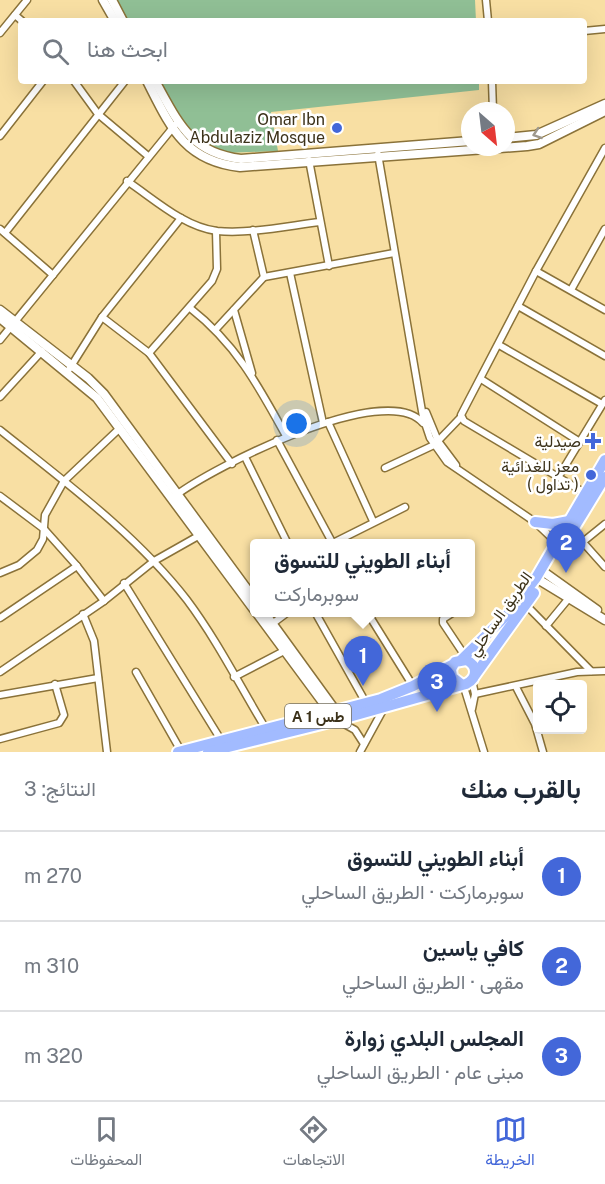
<!DOCTYPE html>
<html lang="ar">
<meta charset="utf-8">
<style>
:root{--surface:#fff;--page:#f6f6f7;--text:#1f2937;--muted:#747a83;--line:#e0e1e3;--accent:#4367d9}
body{margin:0;font-family:"Public Sans",Vazirmatn,sans-serif;background:var(--page);color:var(--text);direction:rtl}
.controls{position:absolute;right:18px;bottom:18px;display:grid;overflow:hidden;border-radius:6px;box-shadow:0 6px 24px #0002}
.controls button{width:54px;height:54px;display:grid;place-items:center;padding:0;border:0;border-bottom:2px solid var(--line);background:var(--surface);color:var(--text);font:30px sans-serif}
.compass{position:absolute;left:461px;top:102px;width:54px;height:54px;border-radius:50%;background:var(--surface);box-shadow:0 6px 24px #0002;rotate:152deg}
.you{position:absolute;left:297px;top:424px;width:21px;height:21px;margin:-15px;border:4px solid #fff;border-radius:50%;background:#1a73e8;box-shadow:0 0 0 9px #1a73e833}
.badge{display:grid;place-items:center;width:39px;height:39px;border-radius:50%;background:var(--accent);color:#fff;font-size:20px;font-weight:700}
.pin{position:absolute;translate:-50% -50px;filter:drop-shadow(0 2px 3px #0008)}
.pin::after{content:'';position:absolute;top:32px;width:21px;height:18px;background:inherit;clip-path:polygon(0 0,100% 0,50% 100%)}
.popup{position:absolute;left:250px;top:539px;width:225px;height:78px;box-sizing:border-box;display:grid;place-content:center;border-radius:6px;background:var(--surface);filter:drop-shadow(0 2px 4px #0005);font-size:20px;white-space:nowrap;color:var(--muted)}
.popup b{font-size:22px;color:var(--text)}
.popup::after{content:'';position:absolute;left:50%;top:100%;margin-left:-12px;border:12px solid transparent;border-top-color:var(--surface)}
.list{margin:0;padding:0;list-style:none}
h2{display:flex;justify-content:space-between;align-items:center;height:78px;margin:0;padding:0 24px;font-size:26px}
h2 small{font-size:20px;font-weight:400;color:var(--muted)}
.list li{display:grid;grid-template-columns:39px 1fr auto;gap:18px;align-items:center;box-sizing:border-box;height:90px;padding:0 24px;border-top:2px solid var(--line)}
.list b{display:block;font-size:22px;white-space:nowrap}
.list p{margin:0;font-size:20px;white-space:nowrap;color:var(--muted)}
.list em{font-size:20px;font-style:normal;color:var(--muted)}
.icon{flex:none;width:33px;height:33px;fill:none;stroke:currentColor;stroke-width:2;stroke-linecap:round;stroke-linejoin:round}
.map{position:relative;flex:none;width:605px;height:752px;overflow:hidden;direction:ltr}
.search{position:absolute;background:var(--surface);box-shadow:0 6px 24px #0002;left:18px;right:18px;top:18px;height:66px;display:flex;align-items:center;gap:15px;box-sizing:border-box;padding:0 21px;border-radius:6px;color:var(--muted);font-size:22px}
.sheet{height:348px;background:var(--surface)}
nav{display:flex;justify-content:space-around;align-items:center;box-sizing:border-box;height:84px;border-top:2px solid var(--line);background:var(--surface);font-size:16px;color:var(--muted)}
nav a{display:grid;justify-items:center;gap:3px}
nav .on{color:var(--accent)}
.map>svg:first-child{display:block}
.green{fill:#90bf95}
.lines{fill:none;stroke-linecap:round;stroke-linejoin:round}
.minor-casing{stroke:#8a7239;stroke-width:9}
.tertiary-casing{stroke:#8a7239;stroke-width:11}
.trunk-casing{stroke:#fff;stroke-width:14}
.minor{stroke:#fff;stroke-width:6}
.tertiary{stroke:#fff;stroke-width:8}
.trunk{stroke:#a2bbff;stroke-width:10}
.oneway{stroke:#9e988c}
.poi-dot{fill:#4367d9;stroke:#fff;stroke-width:2}
.labels{text-anchor:middle;dominant-baseline:central;stroke-width:5;stroke-linejoin:round;paint-order:stroke}
.shield{fill:#fff;stroke:#76705f;stroke-width:1.5}
.shield-label{font-size:15px;font-weight:bold;fill:#3c321a}
.poi-label{font-size:16px;fill:#3c321a;stroke:#fff;text-anchor:end}
.street-label{font-size:16px;fill:#3c321a;stroke:#fff}
</style>
<div class="map">
<svg width="605" height="752" viewBox="0 0 605 752">
<rect width="100%" height="100%" fill="#f8dfa3"/>
<g class="green">
<polygon points="114,0 475,0 476,21 125,21"/>
<polygon points="157,81 479,81 479,90 271,112 278,151 225,153 193,137"/>
</g>
<g class="lines">
<defs>
<g id="minor">
<polyline points="486,0 488,21"/>
<polyline points="15,15 22,21"/>
<polyline points="584,31 605,29"/>
<polyline points="0,33 27,0"/>
<polyline points="74,81 98,114 148,156"/>
<polyline points="492,81 493,111"/>
<polyline points="0,136 43,81"/>
<polyline points="605,148 536,271 605,310"/>
<polyline points="378,154 423,417 430,438 447,462 535,522 557,543"/>
<polyline points="309,160 329,266"/>
<path d="M127,181c27,18 57,46 90,50 33,3 70,-5 103,-9"/>
<polyline points="0,229 53,275"/>
<polyline points="253,230 264,277 394,253"/>
<polyline points="5,233 125,81"/>
<polyline points="536,271 461,415 464,421 585,493"/>
<polyline points="290,273 323,423"/>
<polyline points="571,290 605,229"/>
<polyline points="518,306 605,356"/>
<path d="M190,308c46,36 68,77 96,128"/>
<polyline points="234,310 252,373"/>
<polyline points="102,317 149,353 232,464"/>
<polyline points="216,329 264,277"/>
<polyline points="0,340 175,125"/>
<polyline points="499,345 602,404"/>
<polyline points="149,353 212,281 217,269 216,231"/>
<polyline points="68,371 102,317 181,218"/>
<polyline points="481,379 580,442"/>
<polyline points="0,397 42,351"/>
<polyline points="426,412 438,441 456,465"/>
<polyline points="328,422 373,521"/>
<path d="M0,430c65,52 136,104 187,170 30,40 53,86 79,129"/>
<polyline points="277,440 333,544"/>
<polyline points="438,441 461,417"/>
<polyline points="245,457 288,544"/>
<polyline points="385,468 434,445"/>
<polyline points="559,476 605,400"/>
<polyline points="0,496 44,529 77,566 104,601"/>
<path d="M175,496c38,-29 211,-117 248,-73"/>
<polyline points="572,530 605,567"/>
<polyline points="584,541 605,524"/>
<polyline points="333,543 405,507"/>
<polyline points="0,573 19,565 37,550 43,539 45,515 64,481 120,428"/>
<polyline points="124,583 221,740"/>
<polyline points="525,604 591,671"/>
<polyline points="315,612 366,703"/>
<polyline points="367,612 413,686"/>
<polyline points="454,612 443,619 443,623 465,656"/>
<polyline points="83,614 94,641 107,752"/>
<polyline points="0,618 77,566"/>
<polyline points="272,624 288,612"/>
<polyline points="546,626 569,598"/>
<polyline points="0,672 104,601 154,561 200,535"/>
<polyline points="136,672 181,751"/>
<polyline points="234,677 284,651"/>
<polyline points="463,684 484,752"/>
<polyline points="516,687 535,724 543,752"/>
<polyline points="475,694 577,672 605,671"/>
<polyline points="0,695 98,678"/>
<polyline points="472,709 475,694 472,680"/>
<polyline points="339,721 355,730 364,744"/>
<polyline points="0,739 59,723 64,715 55,684"/>
<polyline points="360,752 384,708"/>
</g>
<g id="tertiary">
<polyline points="103,0 115,21"/>
<polyline points="112,0 123,21"/>
<path d="M147,81c23,45 37,80 93,86l287,-21 12,-2 66,-33"/>
<path d="M155,81c23,41 35,72 86,78l229,-18"/>
<polyline points="506,138 536,135 605,104"/>
<polyline points="0,310 88,378 104,394 255,600"/>
<polyline points="0,318 97,398 255,611"/>
<polyline points="541,570 597,610"/>
<polyline points="536,578 605,620"/>
<polyline points="256,612 333,716"/>
<polyline points="264,612 338,714"/>
</g>
<g id="trunk">
<polyline points="535,522 553,524 569,521"/>
<polyline points="561,549 605,477"/>
<polyline points="462,659 508,614 536,578 605,460"/>
<polyline points="475,675 534,593"/>
<polyline points="178,752 381,699 413,686 452,665"/>
<path d="M208,752l134,-33 124,-35c12,-6 12,-19 0,-24l-11,2 -4,7 1,8 9,7"/>
</g>
</defs>
<use href="#minor" class="minor-casing"/>
<use href="#tertiary" class="tertiary-casing"/>
<use href="#trunk" class="trunk-casing"/>
<use href="#minor" class="minor"/>
<use href="#tertiary" class="tertiary"/>
<use href="#trunk" class="trunk"/>
</g>
<defs><path id="oneway-chevron" d="M-2-3.5L2.5 0L-2 3.5" fill="none" stroke-width="1.6" stroke-linecap="round" stroke-linejoin="round" transform="scale(1.5)"/></defs>
<use class="oneway" href="#oneway-chevron" transform="translate(537 134) rotate(161)"/>
<g class="poi-dot">
<circle cx="337" cy="128" r="6"/>
<path d="M590 432h6v6h6v6h-6v6h-6v-6h-6v-6h6z"/>
<circle cx="591" cy="475" r="6"/>
</g>
<g class="labels">
<rect class="shield" x="285" y="704" width="66" height="24" rx="4.5"/>
<g class="shield-label">
<text x="318" y="716">A 1 طس</text>
</g>
<g class="poi-label">
<text x="325" y="119">Omar Ibn<tspan x="325" dy="18">Abdulaziz Mosque</tspan></text>
<text x="581" y="441">صيدلية</text>
<text x="579" y="466">معز للغدائية<tspan x="579" dy="18">( تداول )</tspan></text>
</g>
<g class="street-label">
<text transform="translate(500 614) rotate(-55)">الطريق الساحلي</text>
</g>
</g>
</svg>
<div class="controls">
<button><svg class="icon" aria-label="locate" viewBox="0 0 24 24"><circle cx="12" cy="12" r="6"/><path d="M12 2v4M12 18v4M2 12h4M18 12h4"/></svg></button>
</div>
<svg class="compass" viewBox="-18 -18 36 36"><path d="M0-13l5 13h-10z" fill="#e53935"/><path d="M0 13l5-13h-10z" fill="#747a83"/></svg>
<div class="you"></div>
<div class="pin badge" style="left:363px;top:686px">1</div>
<div class="popup"><b>أبناء الطويني للتسوق</b>سوبرماركت</div>
<div class="pin badge" style="left:566px;top:573px">2</div>
<div class="pin badge" style="left:437px;top:712px">3</div>
<div class="search"><svg class="icon" aria-label="search" viewBox="0 0 24 24"><circle cx="10" cy="10" r="6"/><path d="M15 15l6 6"/></svg>ابحث هنا</div>
</div>
<section class="sheet">
<h2>بالقرب منك<small>النتائج: 3</small></h2>
<ul class="list">
<li><span class="badge">1</span><div><b>أبناء الطويني للتسوق</b><p>سوبرماركت · الطريق الساحلي</p></div><em>270 m</em></li>
<li><span class="badge">2</span><div><b>كافي ياسين</b><p>مقهى · الطريق الساحلي</p></div><em>310 m</em></li>
<li><span class="badge">3</span><div><b>المجلس البلدي زوارة</b><p>مبنى عام · الطريق الساحلي</p></div><em>320 m</em></li>
</ul>
</section>
<nav>
<a class="on"><svg class="icon" aria-label="map" viewBox="0 0 24 24"><path d="M3 6l6-2 6 2 6-2v14l-6 2-6-2-6 2zM9 4v14M15 6v14"/></svg>الخريطة</a>
<a><svg class="icon" aria-label="directions" viewBox="0 0 24 24"><path d="M12 3l9 9-9 9-9-9zM9 14v-3h6M13 9l2 2-2 2"/></svg>الاتجاهات</a>
<a><svg class="icon" aria-label="saved" viewBox="0 0 24 24"><path d="M7 4h10v16l-5-4-5 4z"/></svg>المحفوظات</a>
</nav>
